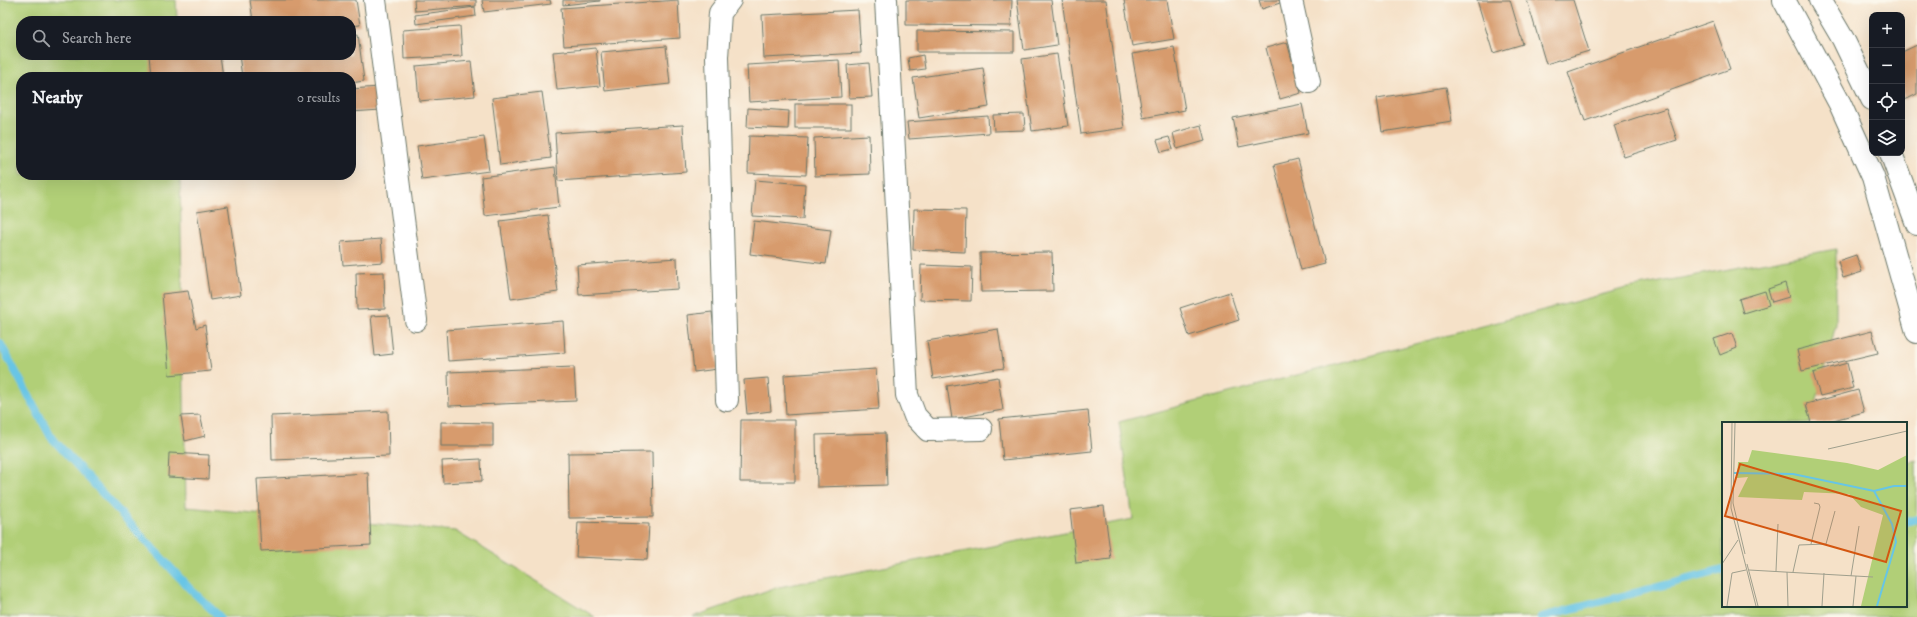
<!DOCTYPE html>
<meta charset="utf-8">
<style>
:root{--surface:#171b24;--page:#242831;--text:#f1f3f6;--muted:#9ea1a6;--line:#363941}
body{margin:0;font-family:"IM FELL DW Pica",serif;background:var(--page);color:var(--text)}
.controls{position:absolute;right:12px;top:12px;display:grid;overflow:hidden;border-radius:8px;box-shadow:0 4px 16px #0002}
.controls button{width:36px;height:36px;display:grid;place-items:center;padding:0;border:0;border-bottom:1px solid var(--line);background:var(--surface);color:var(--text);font:20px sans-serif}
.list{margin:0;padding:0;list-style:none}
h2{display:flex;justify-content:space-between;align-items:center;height:52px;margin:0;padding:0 16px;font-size:17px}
h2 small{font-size:13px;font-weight:400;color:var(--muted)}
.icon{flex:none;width:22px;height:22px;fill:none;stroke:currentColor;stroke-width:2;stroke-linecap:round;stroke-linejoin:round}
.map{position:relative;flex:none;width:1917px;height:617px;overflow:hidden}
.search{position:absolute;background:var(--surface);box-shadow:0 4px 16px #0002;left:16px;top:16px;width:340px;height:44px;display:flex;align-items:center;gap:10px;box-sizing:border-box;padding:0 14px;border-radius:16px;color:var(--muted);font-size:15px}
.panel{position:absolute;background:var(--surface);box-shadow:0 4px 16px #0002;left:16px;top:72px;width:340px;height:108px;border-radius:16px}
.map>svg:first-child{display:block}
.green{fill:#b1cf77;stroke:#688656}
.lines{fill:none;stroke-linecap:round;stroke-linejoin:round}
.stream{stroke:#67c5e5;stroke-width:8}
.building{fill:#d79b6d}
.street-casing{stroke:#6a7668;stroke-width:24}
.secondary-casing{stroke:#6a7668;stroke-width:24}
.street{stroke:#fff;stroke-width:22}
.secondary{stroke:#fff;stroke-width:22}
.inset-river{fill:none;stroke:#67c5e5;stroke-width:2}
.inset-road{fill:none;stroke:#9f9f8d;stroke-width:1}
.view{fill:#d45610;fill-opacity:0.15;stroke:#d45610;stroke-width:2}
.inset-edge{fill:none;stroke:#1f3d34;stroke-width:2}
</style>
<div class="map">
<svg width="1917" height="617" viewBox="0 0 1917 617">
<rect width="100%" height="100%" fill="#fbf7ec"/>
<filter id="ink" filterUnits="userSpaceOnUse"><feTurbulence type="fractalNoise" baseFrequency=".025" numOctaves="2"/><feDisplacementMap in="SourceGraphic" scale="8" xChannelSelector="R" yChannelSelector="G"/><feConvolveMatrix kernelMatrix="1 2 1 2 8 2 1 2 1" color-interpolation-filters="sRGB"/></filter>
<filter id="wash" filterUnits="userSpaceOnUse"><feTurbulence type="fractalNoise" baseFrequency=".012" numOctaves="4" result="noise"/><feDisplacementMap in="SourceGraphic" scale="16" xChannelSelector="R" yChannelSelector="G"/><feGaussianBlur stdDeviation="0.9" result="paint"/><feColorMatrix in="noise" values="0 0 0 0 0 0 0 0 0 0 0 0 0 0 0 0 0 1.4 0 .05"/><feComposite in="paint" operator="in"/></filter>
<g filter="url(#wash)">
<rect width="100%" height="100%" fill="#f5e1c8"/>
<g class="green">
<polygon points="0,0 176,0 177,21 21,21 21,55 177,55 178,77 21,77 21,175 180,175 186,507 455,531 595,617 0,617"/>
<polygon points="1836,249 1836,324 1811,423 1723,423 1723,606 1906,606 1906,464 1916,460 1917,617 693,617 774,588 1133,519 1119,422 1623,289"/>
</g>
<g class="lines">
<g class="stream">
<polyline points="0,343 51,437 190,589 220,617"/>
<polyline points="1906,522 1917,519"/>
<polyline points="1541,617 1723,570"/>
</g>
</g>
<g id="blocks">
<g class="building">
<polygon points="250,0 356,0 360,25 351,26 351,21 253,21"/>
<polygon points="414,0 476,0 476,6 415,11"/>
<polygon points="482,0 550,0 551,4 484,12"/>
<polygon points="563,0 600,0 600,1 563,5"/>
<polygon points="678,0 680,38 564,46 561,8"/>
<polygon points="906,0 1012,0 1011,26 906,25"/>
<polygon points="1017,0 1051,0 1057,45 1024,50"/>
<polygon points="1062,0 1106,0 1124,128 1081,134"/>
<polygon points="1124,0 1167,0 1174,39 1132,46"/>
<polygon points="1259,0 1279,0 1280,3 1262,9"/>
<polygon points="1477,0 1510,0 1523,44 1493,53"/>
<polygon points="1527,0 1573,0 1589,51 1546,64"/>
<polygon points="475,7 476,16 416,24 415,15"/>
<polygon points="858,10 861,53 764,58 762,15"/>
<polygon points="1713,21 1730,69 1585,121 1568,72"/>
<polygon points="460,26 462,56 404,59 403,30"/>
<polygon points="917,31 1014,32 1014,52 917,52"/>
<polygon points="358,34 364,81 351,83 351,77 242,77 239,55 351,55 351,35"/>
<polygon points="1287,42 1301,93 1280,99 1266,48"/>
<polygon points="1917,45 1917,94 1905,100 1902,93 1902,52"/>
<polygon points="666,46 670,84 605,91 601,52"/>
<polygon points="1174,47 1185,110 1143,118 1132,54"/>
<polygon points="596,48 600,86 557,90 553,52"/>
<polygon points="1057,54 1068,126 1032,131 1022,59"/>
<polygon points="149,55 220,55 223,77 151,77"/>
<polygon points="923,55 925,69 910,71 908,58"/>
<polygon points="839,60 841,97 749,102 747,65"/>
<polygon points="471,61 475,96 419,101 416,66"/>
<polygon points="869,63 872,97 849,98 847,65"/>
<polygon points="983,68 989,107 919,118 913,78"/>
<polygon points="379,87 381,110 351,112 351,89"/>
<polygon points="1446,87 1452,121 1382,132 1377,98"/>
<polygon points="542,92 551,158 500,165 492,98"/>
<rect x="795" y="104" width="56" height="24"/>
<polygon points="1302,104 1308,133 1239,147 1233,118"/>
<polygon points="748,108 789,111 788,129 747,127"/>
<polygon points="1666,108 1677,140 1624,157 1614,125"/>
<polygon points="1024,114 1025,130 994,131 993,115"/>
<polygon points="988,116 989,133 909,139 907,122"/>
<polygon points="683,125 686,172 558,181 555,133"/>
<polygon points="1201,125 1205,141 1177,149 1173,133"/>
<polygon points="869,135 870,174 815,176 814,138"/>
<polygon points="749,136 808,138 806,175 748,173"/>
<polygon points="484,137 489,171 422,180 417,146"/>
<polygon points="1169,137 1173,149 1161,152 1157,140"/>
<polygon points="1298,159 1325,264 1301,270 1274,165"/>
<polygon points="555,167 559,207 485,216 481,177"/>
<polygon points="755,180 805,184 803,219 752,216"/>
<polygon points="228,206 241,295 210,300 197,211"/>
<polygon points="914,209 966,210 965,252 913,250"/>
<polygon points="548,215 558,292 511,299 500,221"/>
<polygon points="754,221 831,230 826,264 750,254"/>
<polygon points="381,239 383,262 343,265 341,242"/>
<polygon points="1052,252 1053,291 981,292 980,253"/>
<polygon points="1856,255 1862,272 1843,278 1838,261"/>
<polygon points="677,258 678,289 579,295 577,265"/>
<polygon points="921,265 972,267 971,301 920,300"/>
<polygon points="384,272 385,309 357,310 356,273"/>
<polygon points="1785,283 1789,297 1772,302 1768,289"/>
<polygon points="188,291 196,328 205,325 211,371 169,375 162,294"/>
<polygon points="1765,291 1769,305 1743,313 1739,299"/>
<polygon points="1230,292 1239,320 1189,336 1180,308"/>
<polygon points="712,312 718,369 694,372 688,315"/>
<polygon points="389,315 393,354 375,356 371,316"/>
<polygon points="563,321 565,353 448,361 446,330"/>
<polygon points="998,329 1004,368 933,379 927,341"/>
<polygon points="1872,331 1878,353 1802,371 1797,350"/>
<polygon points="1732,333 1737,348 1720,355 1714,339"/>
<polygon points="1847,363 1853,388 1820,396 1813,373"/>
<polygon points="574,367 576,401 449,406 448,372"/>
<polygon points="876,369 879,409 786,415 784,375"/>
<polygon points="998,377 1003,410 952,419 947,386"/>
<polygon points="768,378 771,411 747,414 744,380"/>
<polygon points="1858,390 1864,412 1822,423 1811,423 1806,404"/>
<polygon points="1088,410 1092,451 1003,460 999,419"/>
<polygon points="388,411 389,456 272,460 271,416"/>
<polygon points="200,415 205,436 185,441 181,416"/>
<polygon points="741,420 795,420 795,482 740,482"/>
<polygon points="441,422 493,423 493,446 441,446"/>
<polygon points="885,433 887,485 817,487 816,435"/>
<polygon points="652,452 653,517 569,518 568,453"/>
<polygon points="169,453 209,455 208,479 168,477"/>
<polygon points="481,459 482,481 443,483 442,461"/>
<polygon points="368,473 371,545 261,551 257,479"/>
<polygon points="1104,506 1111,559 1076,563 1070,510"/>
<polygon points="578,522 649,524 647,560 576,557"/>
</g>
</g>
</g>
<g filter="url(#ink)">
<use href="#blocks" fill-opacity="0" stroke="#6a7668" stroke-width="1"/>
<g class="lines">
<defs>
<g id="street">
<polyline points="375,0 416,320"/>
<polyline points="886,0 907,395 915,416 928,430 981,429"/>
<polyline points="1291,0 1309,82"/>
<polyline points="727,400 717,57 720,13 730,0"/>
</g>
<g id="secondary">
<polyline points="1784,0 1840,104 1873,177 1917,332"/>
<polyline points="1820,0 1843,39 1872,99"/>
<polyline points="1891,153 1917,224"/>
</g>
</defs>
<use href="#street" class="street-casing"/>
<use href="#secondary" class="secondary-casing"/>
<use href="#street" class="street"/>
<use href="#secondary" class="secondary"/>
</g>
</g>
<g transform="translate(1722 422)">
<rect width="185" height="185" fill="#f5e1c8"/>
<path d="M30,28l95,13 31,7 29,-15v151h-46l22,-91 -22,-8 -12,-13 -45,-2 -2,8 -64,-3 10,-20 -11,1 1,-16h10z" fill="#b1cf77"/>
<path class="inset-river" d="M12,51l59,1 81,17 20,-5h13M152,69l18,33 4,18 -19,64"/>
<path class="inset-road" d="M10,1l-1,85 25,98M13,1l-2,80 12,51M106,27l79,-18M89,122l9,-37 -1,-3 -5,-1M0,142l16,-24M25,142l11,42M27,148l124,7M54,149l2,-47M65,150l1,34M71,150l6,-27 27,-1 9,-33M129,154l8,-50M5,184l5,-33 14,-3M100,184l2,-33M131,184l3,-30"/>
<path class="view" d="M18,42l161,47 -15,51 -161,-46z"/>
<rect width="185" height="185" class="inset-edge"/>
</g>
</svg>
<div class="controls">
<button>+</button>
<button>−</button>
<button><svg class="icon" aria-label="locate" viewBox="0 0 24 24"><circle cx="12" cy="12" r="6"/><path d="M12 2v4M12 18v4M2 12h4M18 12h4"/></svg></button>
<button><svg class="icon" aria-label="layers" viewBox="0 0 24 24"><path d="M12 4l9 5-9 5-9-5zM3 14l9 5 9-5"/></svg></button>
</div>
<div class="search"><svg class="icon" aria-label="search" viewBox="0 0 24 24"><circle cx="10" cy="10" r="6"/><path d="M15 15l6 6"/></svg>Search here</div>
<section class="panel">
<h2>Nearby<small>0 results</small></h2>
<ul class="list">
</ul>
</section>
</div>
